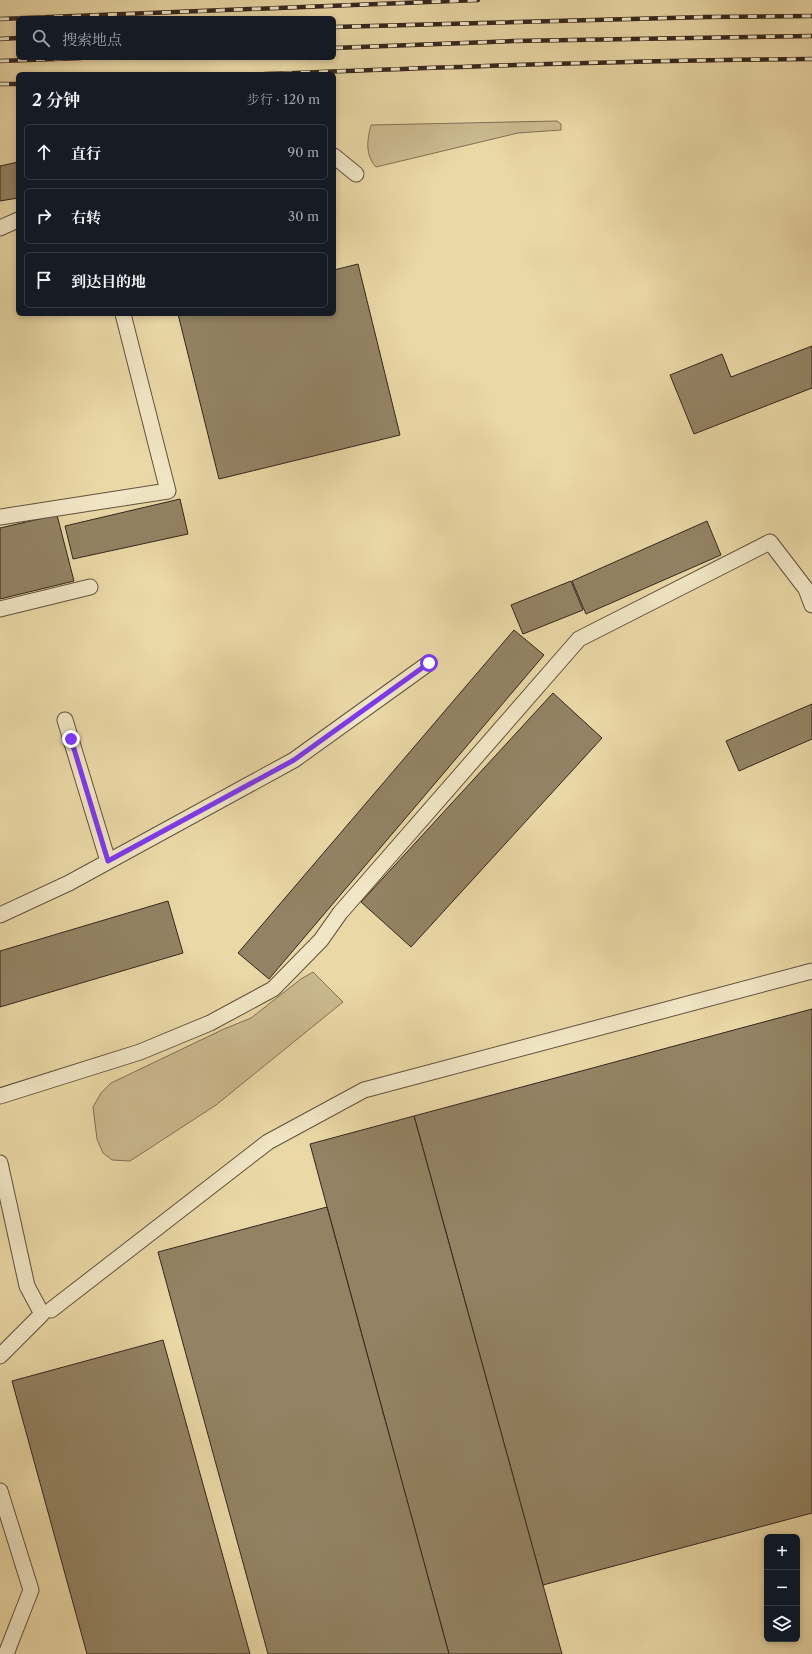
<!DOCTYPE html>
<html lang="zh">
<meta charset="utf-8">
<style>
:root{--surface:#171b24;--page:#242831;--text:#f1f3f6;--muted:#9ea1a6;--line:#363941}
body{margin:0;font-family:"Libre Caslon Text","Noto Serif SC",serif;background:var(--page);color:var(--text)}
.controls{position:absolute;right:12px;bottom:12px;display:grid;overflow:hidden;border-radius:6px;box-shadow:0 2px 6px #0003}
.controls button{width:36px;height:36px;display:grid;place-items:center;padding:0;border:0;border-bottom:1px solid var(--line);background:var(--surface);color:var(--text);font:20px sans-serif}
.stop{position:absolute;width:12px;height:12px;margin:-9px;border:3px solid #7c3aed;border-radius:50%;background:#fff}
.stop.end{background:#7c3aed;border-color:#fff;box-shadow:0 1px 4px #0008}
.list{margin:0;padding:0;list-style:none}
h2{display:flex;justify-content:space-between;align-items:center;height:52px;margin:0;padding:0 16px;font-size:17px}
h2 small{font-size:13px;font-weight:400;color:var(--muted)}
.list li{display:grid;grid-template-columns:26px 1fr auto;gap:12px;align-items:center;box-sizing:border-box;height:56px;margin:0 8px 8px;padding:0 8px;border:1px solid var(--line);border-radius:6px}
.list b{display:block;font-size:15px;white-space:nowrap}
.list em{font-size:13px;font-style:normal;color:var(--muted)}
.icon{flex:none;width:22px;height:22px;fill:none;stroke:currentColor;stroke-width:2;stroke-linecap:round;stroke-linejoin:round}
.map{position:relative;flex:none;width:812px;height:1654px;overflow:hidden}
.search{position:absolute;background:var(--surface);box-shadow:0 2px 6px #0003;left:16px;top:16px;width:320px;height:44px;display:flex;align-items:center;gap:10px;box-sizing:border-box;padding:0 14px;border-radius:6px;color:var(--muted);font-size:15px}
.panel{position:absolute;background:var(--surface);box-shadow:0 2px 6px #0003;left:16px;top:72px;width:320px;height:244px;border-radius:6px}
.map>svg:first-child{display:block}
.green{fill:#cbba8f;stroke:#807056}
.building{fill:#938364;stroke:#34261d}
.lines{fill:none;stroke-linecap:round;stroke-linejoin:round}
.service-casing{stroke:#62523f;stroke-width:17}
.service{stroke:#f1e6c5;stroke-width:15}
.rail-casing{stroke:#34261d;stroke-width:4.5}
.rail{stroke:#f1e6c5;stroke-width:3;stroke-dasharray:9;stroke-linecap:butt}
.route{stroke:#7c3aed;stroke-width:5}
</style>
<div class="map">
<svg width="812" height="1654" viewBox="0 0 812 1654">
<rect width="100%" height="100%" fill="#ead8a6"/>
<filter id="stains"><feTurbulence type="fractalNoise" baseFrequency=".005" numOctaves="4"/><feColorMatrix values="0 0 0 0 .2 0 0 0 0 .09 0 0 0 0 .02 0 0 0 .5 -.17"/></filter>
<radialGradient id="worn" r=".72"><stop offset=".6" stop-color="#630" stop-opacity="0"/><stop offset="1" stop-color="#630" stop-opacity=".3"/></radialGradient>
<g class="green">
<path d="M557,121l4,3v6l-43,3 -142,34c-11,-12 -9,-27 -5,-42z"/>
<polygon points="313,972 343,1002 216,1105 130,1161 112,1160 103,1153 97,1139 93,1107 101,1093 111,1083 224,1029 251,1018 301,979"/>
</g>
<g class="building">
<polygon points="18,162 18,198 0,201 0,166"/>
<polygon points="358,264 400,435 219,479 178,314 334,314 334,270"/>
<polygon points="812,346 812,388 694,434 670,375 722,354 731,377"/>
<polygon points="180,499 188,534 73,559 65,526"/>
<polygon points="57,515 74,581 0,599 0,528"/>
<polygon points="707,521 721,555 586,614 572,581"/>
<polygon points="571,581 583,610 523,634 511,605"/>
<polygon points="514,630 544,655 269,979 238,953"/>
<polygon points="553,693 602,738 411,947 361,902"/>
<polygon points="812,704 812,739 739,771 726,741"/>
<polygon points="168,901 183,953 0,1007 0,951"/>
<polygon points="812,1009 812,1513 543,1585 414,1116"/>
<polygon points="414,1116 543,1585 562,1654 449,1654 327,1207 310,1144"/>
<polygon points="327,1207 449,1654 268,1654 158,1252"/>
<polygon points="163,1340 250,1654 87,1654 12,1381"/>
</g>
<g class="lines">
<defs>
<g id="service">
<polyline points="334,156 356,174"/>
<polyline points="0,228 18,220"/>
<polyline points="0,517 168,491 123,314"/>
<polyline points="0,609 90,587"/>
<polyline points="65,720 108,861"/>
<polyline points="0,915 69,883 294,760 429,663"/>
<polyline points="0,1096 140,1052 210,1023 273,989 321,940 340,913 579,639 770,542 806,589 812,605"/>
<polyline points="0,1163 27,1286 42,1314 0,1356"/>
<polyline points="51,1310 268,1142 364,1090 812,971"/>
<polyline points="0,1491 31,1590 6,1654"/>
</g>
</defs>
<use href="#service" class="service-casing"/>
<use href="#service" class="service"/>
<defs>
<g id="rail">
<polyline points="0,19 478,0"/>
<polyline points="334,27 707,17 812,16"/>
<polyline points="0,39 18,38"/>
<polyline points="334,48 514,41 812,36"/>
<polyline points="0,61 81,58"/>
<path d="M265,74c182,-7 365,-14 547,-15"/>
<polyline points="0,84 18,84"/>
</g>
</defs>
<use href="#rail" class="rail-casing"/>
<use href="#rail" class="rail"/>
</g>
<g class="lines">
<polyline class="route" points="71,739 108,861 294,760 429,663"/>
</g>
<rect width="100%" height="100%" filter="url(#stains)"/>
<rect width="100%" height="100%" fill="url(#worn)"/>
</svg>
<div class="controls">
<button>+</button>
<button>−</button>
<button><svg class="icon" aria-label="layers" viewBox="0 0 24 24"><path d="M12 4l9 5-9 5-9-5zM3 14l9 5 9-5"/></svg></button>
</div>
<div class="stop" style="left:429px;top:663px"></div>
<div class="stop end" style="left:71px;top:739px"></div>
<div class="search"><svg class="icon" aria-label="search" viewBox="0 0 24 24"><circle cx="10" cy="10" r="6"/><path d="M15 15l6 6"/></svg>搜索地点</div>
<section class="panel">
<h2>2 分钟<small>步行 · 120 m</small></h2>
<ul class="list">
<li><svg class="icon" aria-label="ahead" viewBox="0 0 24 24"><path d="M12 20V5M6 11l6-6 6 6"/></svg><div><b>直行</b></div><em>90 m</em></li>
<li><svg class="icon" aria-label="right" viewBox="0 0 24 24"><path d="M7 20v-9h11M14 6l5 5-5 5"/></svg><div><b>右转</b></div><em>30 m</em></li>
<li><svg class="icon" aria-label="arrive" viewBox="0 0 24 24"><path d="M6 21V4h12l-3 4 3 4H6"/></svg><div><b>到达目的地</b></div></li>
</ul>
</section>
</div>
